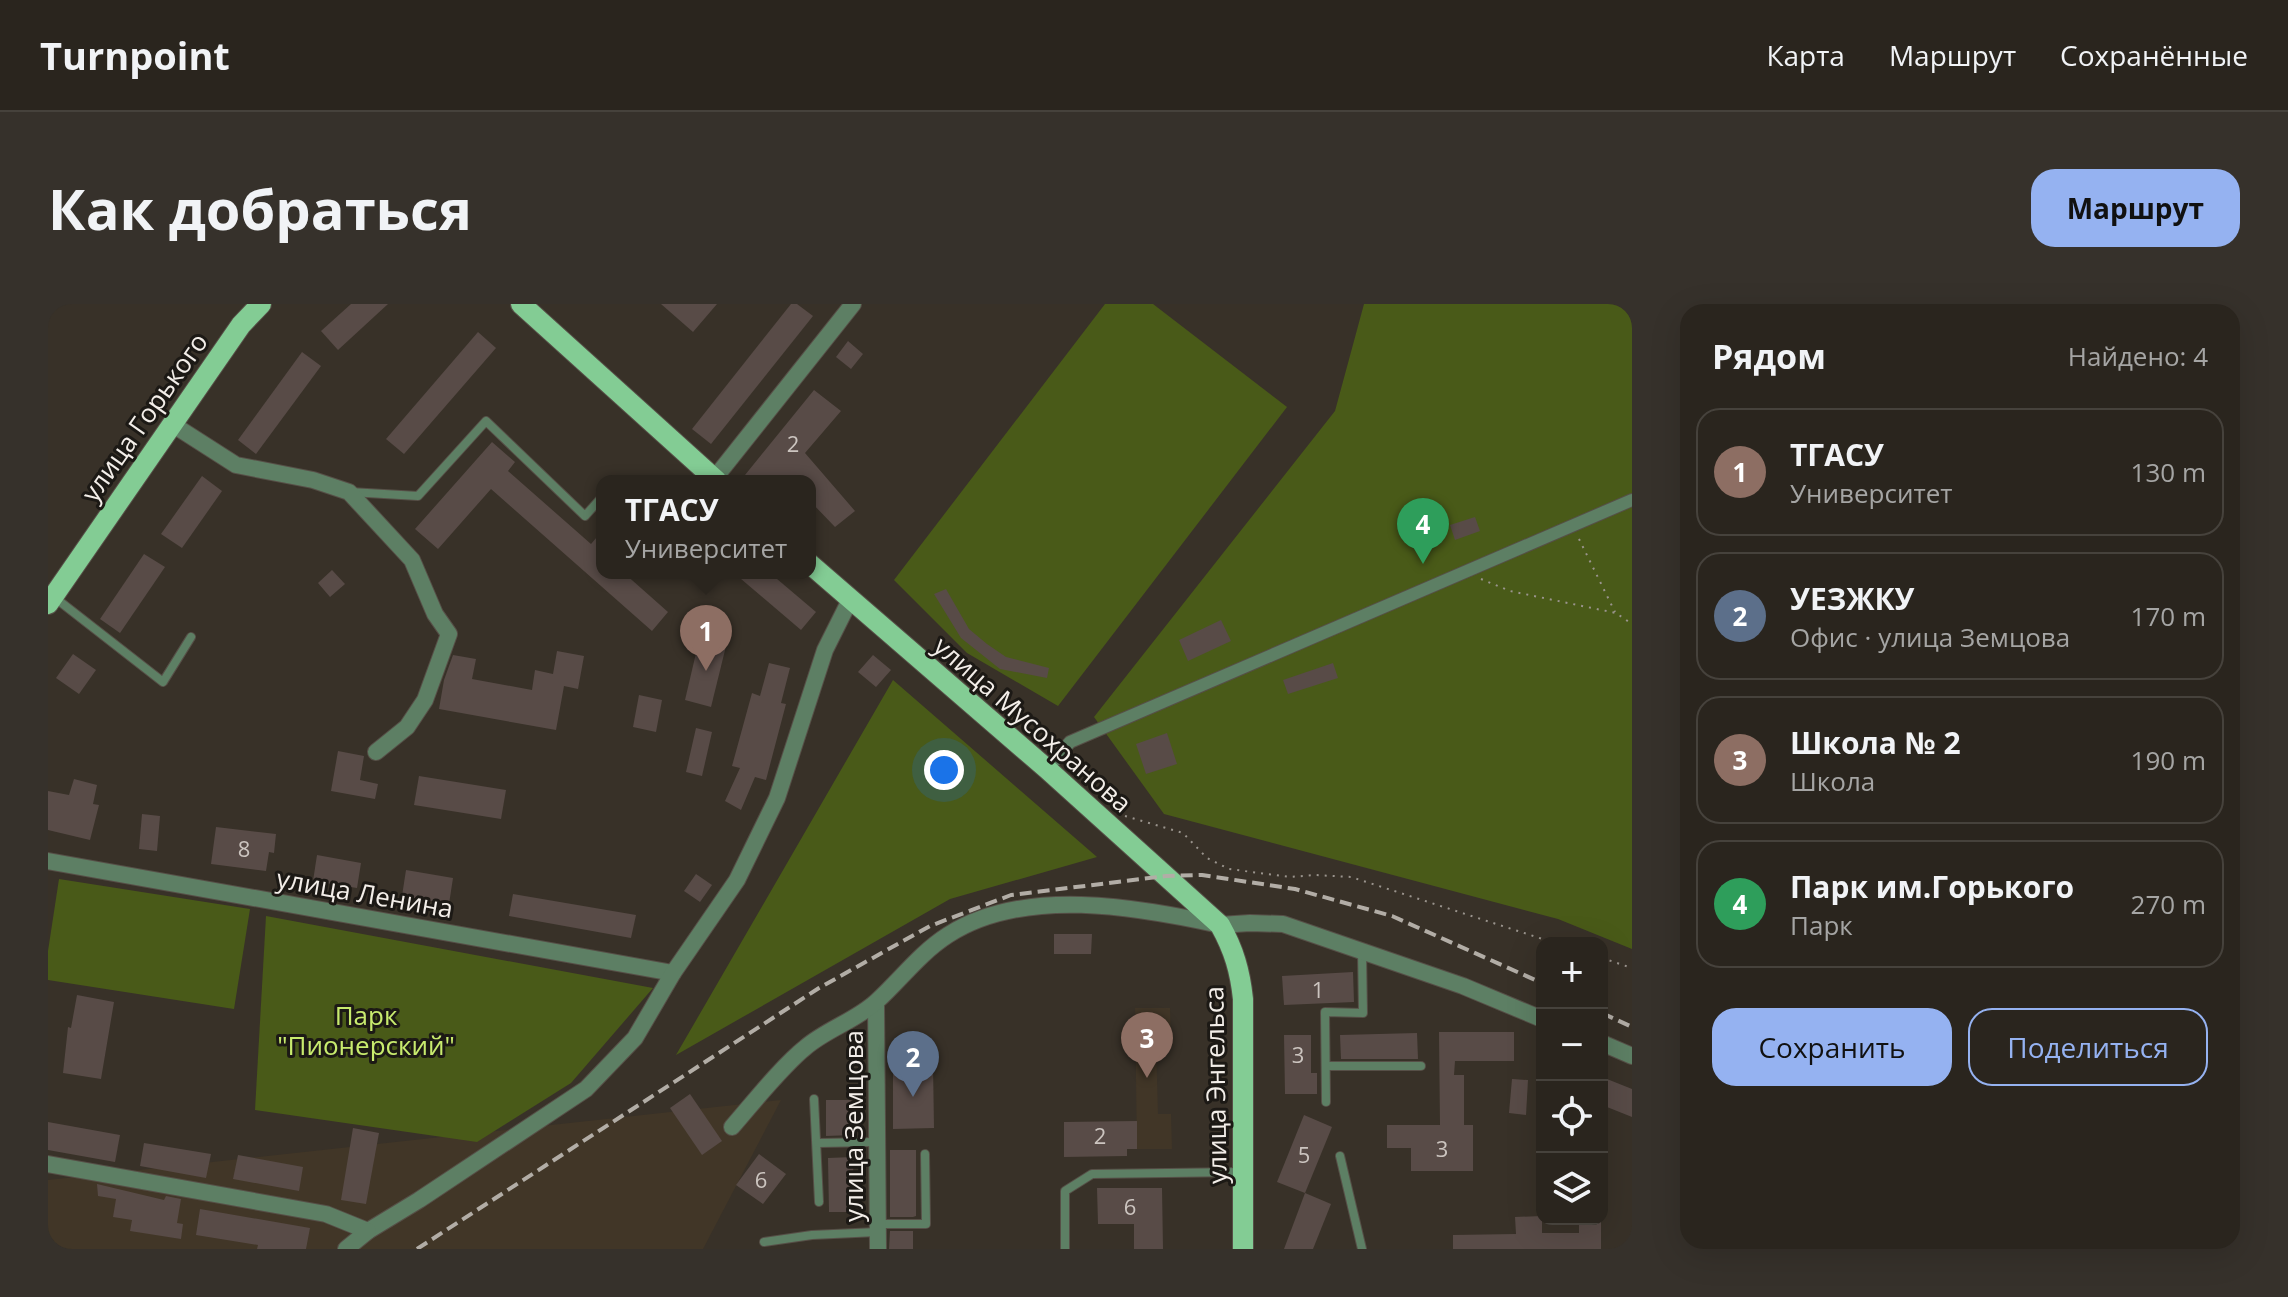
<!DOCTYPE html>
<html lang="ru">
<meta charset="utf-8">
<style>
:root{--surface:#2a251e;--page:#36312b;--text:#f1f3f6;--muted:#a5a5a4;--line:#46423c;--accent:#95b2f1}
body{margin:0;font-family:"Open Sans",sans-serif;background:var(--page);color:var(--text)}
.controls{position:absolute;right:24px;bottom:24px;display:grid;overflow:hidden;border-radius:16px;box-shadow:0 8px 32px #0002}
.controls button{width:72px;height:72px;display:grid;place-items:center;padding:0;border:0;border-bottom:2px solid var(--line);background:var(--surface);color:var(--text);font:40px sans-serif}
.you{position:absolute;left:896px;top:466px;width:28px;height:28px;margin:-20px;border:6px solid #fff;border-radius:50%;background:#1a73e8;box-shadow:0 0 0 12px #1a73e833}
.badge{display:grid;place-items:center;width:52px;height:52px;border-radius:50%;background:var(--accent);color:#fff;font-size:26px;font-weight:700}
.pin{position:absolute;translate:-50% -66px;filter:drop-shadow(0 2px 4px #0008)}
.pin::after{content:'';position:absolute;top:42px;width:28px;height:24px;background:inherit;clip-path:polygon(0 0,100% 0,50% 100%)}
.popup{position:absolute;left:548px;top:171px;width:220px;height:104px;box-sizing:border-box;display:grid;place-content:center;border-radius:16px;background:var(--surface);filter:drop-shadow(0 2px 6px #0005);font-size:26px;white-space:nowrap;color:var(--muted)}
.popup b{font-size:30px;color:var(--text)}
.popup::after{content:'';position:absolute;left:50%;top:100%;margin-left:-16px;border:16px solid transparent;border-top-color:var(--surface)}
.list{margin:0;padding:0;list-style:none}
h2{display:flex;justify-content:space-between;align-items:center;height:104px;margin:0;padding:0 32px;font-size:34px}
h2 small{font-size:26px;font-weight:400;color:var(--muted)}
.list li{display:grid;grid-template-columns:52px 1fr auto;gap:24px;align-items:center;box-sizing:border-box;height:128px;margin:0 16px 16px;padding:0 16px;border:2px solid var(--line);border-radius:24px}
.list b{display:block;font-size:30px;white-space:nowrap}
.list p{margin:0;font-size:26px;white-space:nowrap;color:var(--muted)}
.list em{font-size:26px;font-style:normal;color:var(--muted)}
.actions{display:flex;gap:16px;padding:24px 32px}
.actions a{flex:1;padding:18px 0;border:2px solid var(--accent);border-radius:24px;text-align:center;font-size:28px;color:var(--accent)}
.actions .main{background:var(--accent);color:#111}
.icon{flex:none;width:44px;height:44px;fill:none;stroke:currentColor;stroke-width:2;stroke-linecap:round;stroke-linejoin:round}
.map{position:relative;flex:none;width:1584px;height:945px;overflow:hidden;border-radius:24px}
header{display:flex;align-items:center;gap:48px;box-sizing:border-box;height:112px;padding:0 40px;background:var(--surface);border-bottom:2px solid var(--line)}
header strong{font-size:38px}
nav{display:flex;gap:44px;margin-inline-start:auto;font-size:28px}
.intro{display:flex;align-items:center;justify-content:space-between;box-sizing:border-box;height:192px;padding:0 48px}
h1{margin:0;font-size:56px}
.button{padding:20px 36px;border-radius:24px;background:var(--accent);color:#111;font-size:28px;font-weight:700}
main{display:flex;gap:48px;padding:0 48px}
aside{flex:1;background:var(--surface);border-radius:24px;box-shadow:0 8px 32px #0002}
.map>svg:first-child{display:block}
.built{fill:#413627}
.green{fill:#495a18}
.building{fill:#584b47}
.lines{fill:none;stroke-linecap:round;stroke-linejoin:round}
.service-casing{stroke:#564f47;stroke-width:10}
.pedestrian-casing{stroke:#564f47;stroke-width:14}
.minor-casing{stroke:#564f47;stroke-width:18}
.tertiary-casing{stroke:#564f47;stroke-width:18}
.primary-casing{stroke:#564f47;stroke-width:22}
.path{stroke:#9a948d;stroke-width:2;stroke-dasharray:2 6;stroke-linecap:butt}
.service{stroke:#5d7f64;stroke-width:8}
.pedestrian{stroke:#5d7f64;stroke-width:12}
.minor{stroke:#5d7f64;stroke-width:16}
.tertiary{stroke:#5d7f64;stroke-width:16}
.primary{stroke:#83cc94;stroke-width:20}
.rail{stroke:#b2ada6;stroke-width:4;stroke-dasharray:12 6;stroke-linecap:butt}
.labels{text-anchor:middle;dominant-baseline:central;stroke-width:6;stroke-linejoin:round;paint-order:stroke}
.number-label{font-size:22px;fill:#ccc5c0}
.street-label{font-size:26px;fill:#f3eee9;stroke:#1c1915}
.park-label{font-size:26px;fill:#c8eb6e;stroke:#1c1915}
</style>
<header>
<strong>Turnpoint</strong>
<nav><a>Карта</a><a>Маршрут</a><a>Сохранённые</a></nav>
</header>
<div class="intro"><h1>Как добраться</h1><a class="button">Маршрут</a></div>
<main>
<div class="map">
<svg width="1584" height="945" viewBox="0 0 1584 945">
<rect width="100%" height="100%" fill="#383128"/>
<g class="built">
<polygon points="1087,704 1122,704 1123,737 1108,738 1110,810 1123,810 1124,845 1089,845"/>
<polygon points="733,796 655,945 0,945 0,876"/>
</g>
<g class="green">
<polygon points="1057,0 1105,0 1239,103 1010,402 919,349 846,276"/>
<polygon points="1316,0 1584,0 1584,645 1510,615 1116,510 1046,413 1287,107"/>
<polygon points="845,376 1049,553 902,595 628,751"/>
<polygon points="11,575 202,605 186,705 0,676 0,647"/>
<polygon points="218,612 605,684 523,779 429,838 207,806"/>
</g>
<g class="building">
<polygon points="303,0 340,0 290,46 273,27"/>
<polygon points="613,0 669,0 645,28"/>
<polygon points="743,0 749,0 765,12 663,140 644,125"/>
<polygon points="430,28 448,44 356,150 338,135"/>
<polygon points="800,37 815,50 803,65 788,53"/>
<polygon points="254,48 273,62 208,150 190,136"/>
<polygon points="766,86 793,107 757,149 807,207 787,223 762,197 762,177 743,177 738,172 734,177 704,177 697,171"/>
<polygon points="444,138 467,158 460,167 543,240 554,227 554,269 576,269 620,308 604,327 443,185 390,245 367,225"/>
<polygon points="154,172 174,187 134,244 113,230"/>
<polygon points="1427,213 1432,227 1407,236 1402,221"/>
<polygon points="96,250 117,263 72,329 52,315"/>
<polygon points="284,266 297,280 282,293 270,279"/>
<polygon points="686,269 722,269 768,308 753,326"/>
<polygon points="898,285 921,325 939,340 958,353 1001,364 999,374 952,365 913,334 886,290"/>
<polygon points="1173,316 1183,337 1140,357 1131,336"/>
<polygon points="652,332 679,338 663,403 637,396"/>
<polygon points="509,347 536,352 530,385 516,382 508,426 391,405 396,376 405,351 428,355 424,375 484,386 487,366 505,370"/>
<polygon points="25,350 48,366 31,390 8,374"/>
<polygon points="825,351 843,366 828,383 810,368"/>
<polygon points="721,359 742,364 733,399 738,400 718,476 707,473 693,506 677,497 692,464 684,462 704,389 712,392"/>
<polygon points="1285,359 1290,374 1240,390 1235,376"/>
<polygon points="591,391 614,396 608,428 585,423"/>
<polygon points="648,424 664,428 654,472 638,468"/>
<polygon points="1119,429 1129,460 1098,470 1088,440"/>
<polygon points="290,447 316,452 312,476 330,480 327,495 283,487"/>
<polygon points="371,472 458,486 453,515 366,501"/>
<polygon points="26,475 49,481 45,500 51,501 42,536 0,526 0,487 21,491"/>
<polygon points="94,510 112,512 109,547 91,545"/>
<polygon points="168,523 228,530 226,549 221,548 218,567 163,560"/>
<polygon points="269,551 313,559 309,584 265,577"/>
<polygon points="358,566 405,574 401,600 354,592"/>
<polygon points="648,570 664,581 652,598 636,587"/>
<polygon points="465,590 588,611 583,634 461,612"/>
<polygon points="1006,630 1044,630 1043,650 1006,650"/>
<polygon points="1305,668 1306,698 1236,701 1234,672"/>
<polygon points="29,691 66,698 53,775 15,769 20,723 23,724"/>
<polygon points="1391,728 1466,728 1466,757 1407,757 1406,771 1416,771 1416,821 1425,821 1425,867 1363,867 1363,844 1339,844 1339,821 1392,821"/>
<polygon points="1369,729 1370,755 1293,755 1292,731"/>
<polygon points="1236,731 1263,731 1263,769 1269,769 1269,790 1237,790"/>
<polygon points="845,761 885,761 886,824 845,825"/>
<polygon points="1554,773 1584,785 1584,813 1554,801"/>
<polygon points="1464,775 1480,776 1478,811 1461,809"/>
<polygon points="642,790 674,837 654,851 622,804"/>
<polygon points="778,796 805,796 805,831 778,832"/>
<polygon points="1256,811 1284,823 1257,889 1229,878"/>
<polygon points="1089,817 1089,845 1079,845 1079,852 1016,853 1016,818"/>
<polygon points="0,818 72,831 67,858 0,846"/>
<polygon points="305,824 331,829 318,900 293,896"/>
<polygon points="96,839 163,850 158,874 92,862"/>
<polygon points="842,846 868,846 868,912 865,913 842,913"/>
<polygon points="711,850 738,870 715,900 688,881"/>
<polygon points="190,851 255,863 251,887 185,875"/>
<polygon points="805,853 806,908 781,908 780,854"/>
<polygon points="49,880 116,896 118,892 133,895 129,919 135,920 133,935 82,927 84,916 65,913 68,895 50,892"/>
<polygon points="1049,884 1114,884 1115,945 1086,945 1086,920 1050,920"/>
<polygon points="1257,889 1283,900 1265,945 1236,945"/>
<polygon points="152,905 262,924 258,945 209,945 210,941 148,931"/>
<polygon points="1494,912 1494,929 1531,929 1531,915 1553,915 1553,945 1405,945 1405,931 1468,930 1467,913"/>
<polygon points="842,927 865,927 865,945 841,945"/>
</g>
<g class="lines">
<defs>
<g id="service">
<polyline points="568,177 569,177"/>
<polyline points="302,188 370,192 438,117 537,212 554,193"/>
<polyline points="6,293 115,378 143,333"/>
<polyline points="1278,762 1373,762"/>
<polyline points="766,795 771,898"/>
<polyline points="1278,798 1277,708 1315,709 1314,648"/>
<polyline points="770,839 829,838"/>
<polyline points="1292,852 1314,945"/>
<polyline points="830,920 878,920 877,850"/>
<polyline points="716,938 764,931 829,928"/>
<polyline points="1017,945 1017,887 1044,870 1193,868"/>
</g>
<polyline id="pedestrian" points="999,465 1022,438 1584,196"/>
<g id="minor">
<polyline points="124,120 188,161 265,176 301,188 364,256 387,310 401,330 377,396 359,423 328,448"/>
<polyline points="666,175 805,0"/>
<polyline points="0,557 625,669"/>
<polyline points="828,699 830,945"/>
<path d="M684,823c21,-24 50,-61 74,-80 21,-18 51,-27 71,-46 24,-22 43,-48 71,-66 76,-49 189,-28 272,-10"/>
<polyline points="0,860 278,910 320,927 371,896 538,785 587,734 625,669 689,576 729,494 777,346 802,296"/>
<polyline points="298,945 320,927"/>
</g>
<g id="tertiary">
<polyline points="1172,621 1202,619 1235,620 1415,682 1494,715"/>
<polyline points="1554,739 1584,752"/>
</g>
<g id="primary">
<polyline points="473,0 669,177"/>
<path d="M762,260l237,205 173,156c14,25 20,46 23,74v250"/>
<polyline points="0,300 193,21 213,0"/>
</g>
</defs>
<use href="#service" class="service-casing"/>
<use href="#pedestrian" class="pedestrian-casing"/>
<use href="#minor" class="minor-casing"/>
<use href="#tertiary" class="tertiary-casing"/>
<use href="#primary" class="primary-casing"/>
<g class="path">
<polyline points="1531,235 1567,308"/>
<polyline points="1433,275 1462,287 1568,309 1584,320"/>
<polyline points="1077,512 1135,529 1159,554 1181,565 1242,573 1267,571 1303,573 1507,639"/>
<polyline points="1554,654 1584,664"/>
</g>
<use href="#service" class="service"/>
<use href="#pedestrian" class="pedestrian"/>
<use href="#minor" class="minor"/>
<use href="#tertiary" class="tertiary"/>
<use href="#primary" class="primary"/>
<g class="rail">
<polyline points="1554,709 1584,723"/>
<polyline points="369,945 771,684 882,622 963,591 1118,572 1154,571 1247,585 1344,612 1494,679"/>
</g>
</g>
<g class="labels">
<g class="number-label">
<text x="745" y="139">2</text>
<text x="196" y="544">8</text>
<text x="1270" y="685">1</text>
<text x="1250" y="750">3</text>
<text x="1052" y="831">2</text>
<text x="1394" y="844">3</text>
<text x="1256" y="850">5</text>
<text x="713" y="875">6</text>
<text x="1082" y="902">6</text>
</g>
<g class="street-label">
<text transform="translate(96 113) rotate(-55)">улица Горького</text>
<text transform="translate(985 420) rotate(41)">улица Мусохранова</text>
<text transform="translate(317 589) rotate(10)">улица Ленина</text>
<text transform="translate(1167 781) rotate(-91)">улица Энгельса</text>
<text transform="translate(805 822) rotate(-90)">улица Земцова</text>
</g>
<g class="park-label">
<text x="318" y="711">Парк<tspan x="318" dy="30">"Пионерский"</tspan></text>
</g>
</g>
</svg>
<div class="controls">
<button>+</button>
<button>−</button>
<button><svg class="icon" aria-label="locate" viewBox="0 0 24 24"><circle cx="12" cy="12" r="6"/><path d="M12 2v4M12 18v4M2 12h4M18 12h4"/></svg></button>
<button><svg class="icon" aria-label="layers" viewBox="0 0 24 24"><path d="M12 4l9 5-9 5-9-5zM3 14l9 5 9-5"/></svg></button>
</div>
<div class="you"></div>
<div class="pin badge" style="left:658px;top:367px;background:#8d6e63">1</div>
<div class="popup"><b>ТГАСУ</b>Университет</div>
<div class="pin badge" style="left:865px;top:793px;background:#5c6f8a">2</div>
<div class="pin badge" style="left:1099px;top:774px;background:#8d6e63">3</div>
<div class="pin badge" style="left:1375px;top:260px;background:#2e9e5b">4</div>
</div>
<aside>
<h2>Рядом<small>Найдено: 4</small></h2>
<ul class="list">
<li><span class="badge" style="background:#8d6e63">1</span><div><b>ТГАСУ</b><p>Университет</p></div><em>130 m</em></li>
<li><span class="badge" style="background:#5c6f8a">2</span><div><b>УЕЗЖКУ</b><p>Офис · улица Земцова</p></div><em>170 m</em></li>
<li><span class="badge" style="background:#8d6e63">3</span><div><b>Школа № 2</b><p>Школа</p></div><em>190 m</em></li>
<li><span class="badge" style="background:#2e9e5b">4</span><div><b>Парк им.Горького</b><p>Парк</p></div><em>270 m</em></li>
</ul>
<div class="actions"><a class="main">Сохранить</a><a>Поделиться</a></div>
</aside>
</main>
